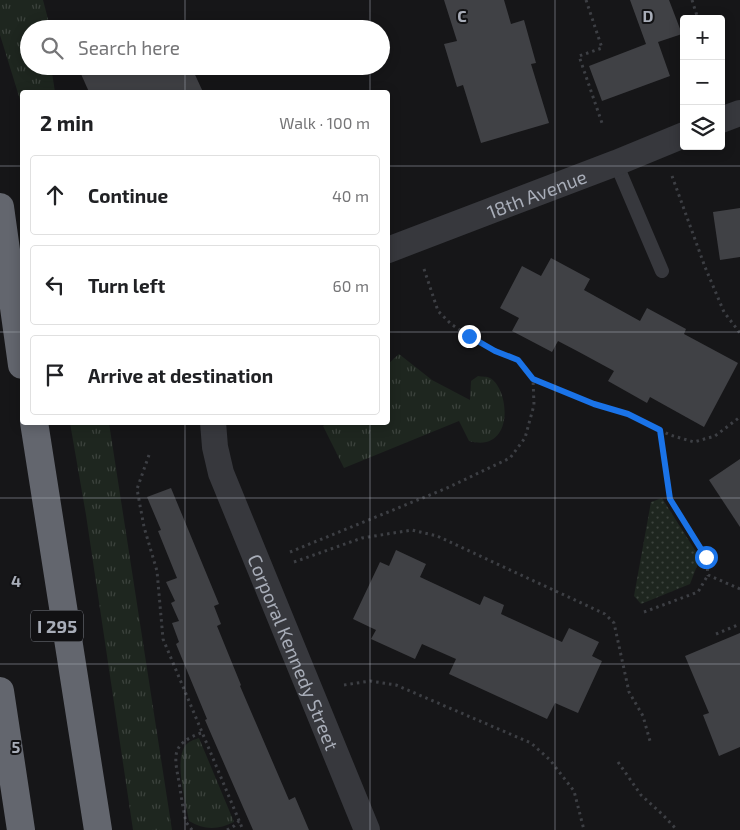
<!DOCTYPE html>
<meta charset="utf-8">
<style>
:root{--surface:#fff;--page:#f2f2f2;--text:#202124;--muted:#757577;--line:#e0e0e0}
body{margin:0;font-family:"Exo 2",sans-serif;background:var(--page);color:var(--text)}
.controls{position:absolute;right:15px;top:15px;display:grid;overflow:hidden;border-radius:5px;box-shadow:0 2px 12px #0003}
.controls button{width:45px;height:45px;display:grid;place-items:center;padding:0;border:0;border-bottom:1px solid var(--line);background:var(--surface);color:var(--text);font:25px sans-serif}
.stop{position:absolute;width:15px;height:15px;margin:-11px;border:4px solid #1a73e8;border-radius:50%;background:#fff}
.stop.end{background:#1a73e8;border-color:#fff;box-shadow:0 1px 5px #0008}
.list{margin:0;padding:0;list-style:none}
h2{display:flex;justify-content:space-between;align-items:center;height:65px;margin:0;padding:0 20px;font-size:21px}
h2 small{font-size:16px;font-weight:400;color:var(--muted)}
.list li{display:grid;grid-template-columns:32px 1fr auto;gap:15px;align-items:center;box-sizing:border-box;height:80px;margin:0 10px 10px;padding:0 10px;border:1px solid var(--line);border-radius:5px}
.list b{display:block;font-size:19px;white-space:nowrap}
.list em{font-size:16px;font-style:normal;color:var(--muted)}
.icon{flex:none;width:28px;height:28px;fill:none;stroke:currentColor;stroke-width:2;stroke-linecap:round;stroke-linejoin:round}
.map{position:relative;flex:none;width:740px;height:830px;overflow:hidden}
.search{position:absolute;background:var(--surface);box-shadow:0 2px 12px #0003;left:20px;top:20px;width:370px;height:55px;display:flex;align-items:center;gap:12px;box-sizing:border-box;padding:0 18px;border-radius:28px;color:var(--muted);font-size:19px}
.panel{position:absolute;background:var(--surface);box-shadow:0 2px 12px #0003;left:20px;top:90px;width:370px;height:335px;border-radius:5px}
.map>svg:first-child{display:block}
.grass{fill:url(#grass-tufts)}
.park{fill:url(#park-dots)}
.building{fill:#404145}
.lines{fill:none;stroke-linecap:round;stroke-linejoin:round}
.path{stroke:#3d3f44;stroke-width:3;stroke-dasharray:2.5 4;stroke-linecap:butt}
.lane{stroke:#37383d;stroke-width:14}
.street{stroke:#37383d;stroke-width:26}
.highway{stroke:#63666e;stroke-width:28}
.route{stroke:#1a73e8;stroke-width:6}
.grid{fill:none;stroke:#a8adb8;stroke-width:1;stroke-opacity:0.55}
.labels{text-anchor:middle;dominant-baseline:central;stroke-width:4;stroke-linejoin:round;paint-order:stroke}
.shield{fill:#111113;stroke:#7b7e86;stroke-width:1}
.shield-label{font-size:18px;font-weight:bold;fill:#a8adb8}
.street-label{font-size:19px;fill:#a8adb8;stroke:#111113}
.grid-label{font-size:16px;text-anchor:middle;font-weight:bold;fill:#a8adb8;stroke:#111113;stroke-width:4;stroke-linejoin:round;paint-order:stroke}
</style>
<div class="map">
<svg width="740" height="830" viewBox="0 0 740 830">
<defs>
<pattern id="grass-tufts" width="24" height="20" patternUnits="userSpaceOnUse" patternTransform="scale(1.25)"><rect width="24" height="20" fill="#1e261f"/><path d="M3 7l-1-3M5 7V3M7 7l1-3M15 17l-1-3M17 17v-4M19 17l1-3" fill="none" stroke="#3c433d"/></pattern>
<pattern id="park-dots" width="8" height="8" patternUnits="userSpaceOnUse" patternTransform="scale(1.25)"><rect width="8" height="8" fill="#1e261f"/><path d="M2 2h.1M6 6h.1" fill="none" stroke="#3c433d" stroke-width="1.8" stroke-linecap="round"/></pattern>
</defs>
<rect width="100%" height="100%" fill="#161618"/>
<g class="grass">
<polygon points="0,0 43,0 48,19 44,26 45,29 29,29 29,66 51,66 55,92 22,92 22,106 0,35"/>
<path d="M399,354l33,26 38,20 1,-19 7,-5c4,1 9,0 12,2 20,11 25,76 -21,63l-10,-20 -115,47 -21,-42 4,-3 61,-1v-58z"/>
<polygon points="70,423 109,423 172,830 133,830 86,515"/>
<path d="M199,738l35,84c-16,8 -30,8 -45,-1 -3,-19 -15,-59 -4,-75 4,-5 8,-6 14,-8z"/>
</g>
<polygon class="park" points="662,498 700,558 690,584 641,604 634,596 651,502"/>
<g class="building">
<polygon points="444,0 504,0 511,24 524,20 536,63 531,64 549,123 481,143 463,85 457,87 444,44 457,41"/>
<polygon points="630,0 669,0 682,34 658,42 670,76 602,101 589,66 646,44"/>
<polygon points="99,66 191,66 203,92 89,92 81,74"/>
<polygon points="740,208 740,257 720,260 713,212"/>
<polygon points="551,258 590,279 584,290 640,321 647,308 686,329 684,334 738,363 704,427 650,397 647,403 608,381 614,371 579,352 558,341 552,352 512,331 519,318 500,308 522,266 541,276"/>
<polygon points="740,459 740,527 709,480"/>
<polygon points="171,488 219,604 214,606 221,624 217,626 241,685 240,686 289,800 295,797 309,830 253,830 205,720 207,719 176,644 179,642 172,623 179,621 171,603 175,601 166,582 177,578 158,531 161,530 147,497"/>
<polygon points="396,550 426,564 420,577 480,605 484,596 504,605 501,614 562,642 569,628 599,642 592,656 602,661 578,713 555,703 547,719 449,674 456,659 422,644 415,659 371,639 376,630 353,619 380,562 389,566"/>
<polygon points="740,633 740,747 719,756 703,715 709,713 685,656"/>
</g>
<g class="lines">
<g class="path">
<polyline points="586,0 602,48 579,56 603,126"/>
<polyline points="692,0 698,19"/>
<polyline points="672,176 705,267 724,312 740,333"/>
<polyline points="424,269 438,311 451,324 469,336 495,351 518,360 533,379"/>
<polyline points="660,430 670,499 706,557 708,575 740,589"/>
<polyline points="149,455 137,489 144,527 157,571 163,639 243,830"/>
<polyline points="290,552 447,488 510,458 525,438 534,405 533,379 594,404 628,414 670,435 694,442 715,436 740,417"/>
<polyline points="294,562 362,538 412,530 437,536 605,614 614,623 629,692 643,716 650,741"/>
<polyline points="644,612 698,592 708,575"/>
<polyline points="716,634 740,624"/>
<polyline points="344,685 370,681 396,685 531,743 550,760 574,791 584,830"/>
<polyline points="618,762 641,795 663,815 677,830"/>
<path d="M192,830l-6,-8c-3,-13 -5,-27 -7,-40 -5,-27 -8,-38 22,-49"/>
<polyline points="227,830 234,826 239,821"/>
</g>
<polyline class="lane" points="616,163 662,271"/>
<g class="street">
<polyline points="721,120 740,113"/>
<path id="s1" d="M388,250l228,-87 68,-28"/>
<path id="s2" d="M213,422l2,25 6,26 146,357"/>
</g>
<g class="highway">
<polyline points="0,207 22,365"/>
<polyline points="34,422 98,830"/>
<polyline points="0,691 21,830"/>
</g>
</g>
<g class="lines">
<polyline class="route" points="469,336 495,351 518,360 533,379 594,404 628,414 660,430 670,499 706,557"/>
</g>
<path class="grid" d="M185,0v29M370,0v29M555,0v830M185,66v26M370,66v26M0,166h22M388,166h352M0,332h22M388,332h352M185,422v408M370,422v408M0,498h740M0,664h740"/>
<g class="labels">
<rect class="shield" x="31" y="610.5" width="52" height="31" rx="4"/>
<g class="shield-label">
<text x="57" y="626">I 295</text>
</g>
<g class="street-label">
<text stroke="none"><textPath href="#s1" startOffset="159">18th Avenue</textPath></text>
<text stroke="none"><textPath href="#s2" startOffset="245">Corporal Kennedy Street</textPath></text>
</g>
</g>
<g class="grid-label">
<text x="462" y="22">C</text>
<text x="648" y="22">D</text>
<text x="16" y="587">4</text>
<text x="16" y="753">5</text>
</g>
</svg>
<div class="controls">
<button>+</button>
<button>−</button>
<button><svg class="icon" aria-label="layers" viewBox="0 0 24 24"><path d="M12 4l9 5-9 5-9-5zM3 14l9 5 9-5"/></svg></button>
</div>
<div class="stop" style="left:706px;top:557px"></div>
<div class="stop end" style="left:469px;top:336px"></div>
<div class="search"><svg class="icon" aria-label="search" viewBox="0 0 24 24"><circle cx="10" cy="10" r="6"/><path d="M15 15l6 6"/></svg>Search here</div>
<section class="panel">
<h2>2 min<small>Walk · 100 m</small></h2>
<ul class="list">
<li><svg class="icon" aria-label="ahead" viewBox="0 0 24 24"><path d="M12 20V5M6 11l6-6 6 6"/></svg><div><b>Continue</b></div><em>40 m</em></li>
<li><svg class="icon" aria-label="left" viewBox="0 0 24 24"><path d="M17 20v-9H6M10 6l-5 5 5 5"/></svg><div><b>Turn left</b></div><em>60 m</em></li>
<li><svg class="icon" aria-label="arrive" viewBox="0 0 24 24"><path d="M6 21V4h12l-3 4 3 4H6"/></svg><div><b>Arrive at destination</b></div></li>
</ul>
</section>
</div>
